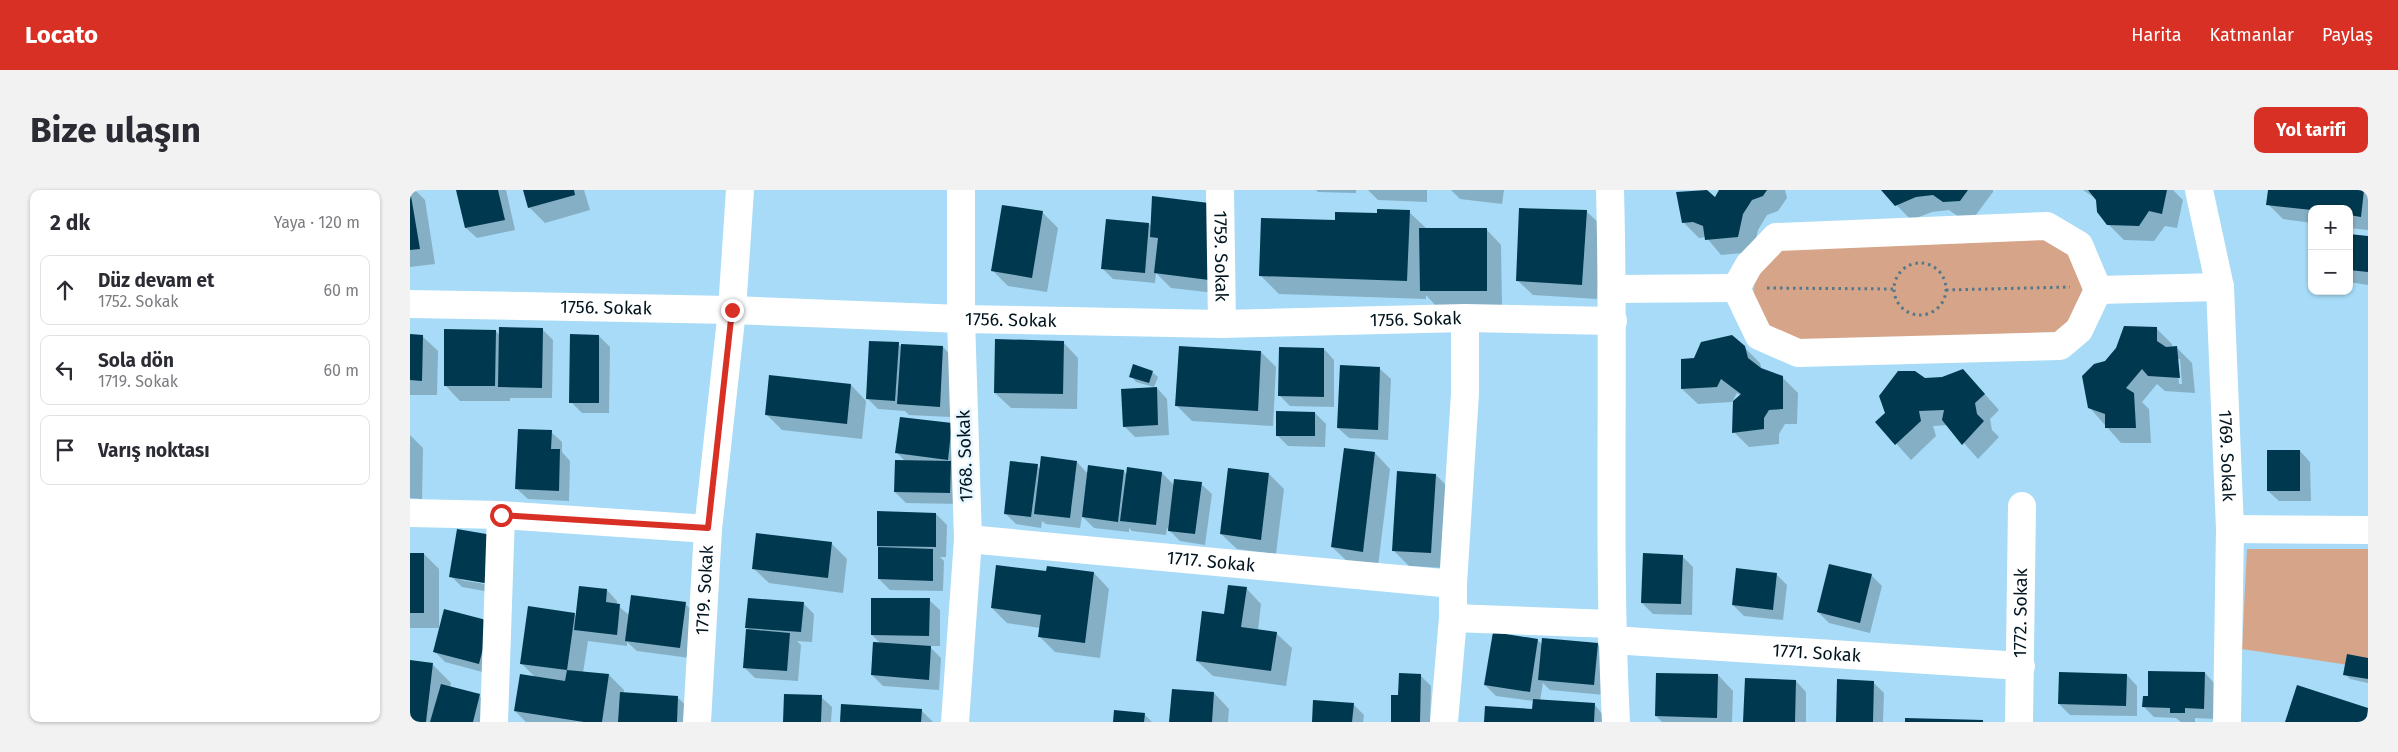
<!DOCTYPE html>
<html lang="tr">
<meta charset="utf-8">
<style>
:root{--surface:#fff;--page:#f2f2f3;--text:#2b2b33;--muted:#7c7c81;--line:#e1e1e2;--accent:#d93025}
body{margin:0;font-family:"Fira Sans",sans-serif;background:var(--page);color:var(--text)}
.controls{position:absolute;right:15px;top:15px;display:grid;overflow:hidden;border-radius:10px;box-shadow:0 1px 4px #0004}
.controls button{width:45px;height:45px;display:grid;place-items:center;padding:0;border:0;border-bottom:1px solid var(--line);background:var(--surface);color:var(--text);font:25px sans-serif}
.stop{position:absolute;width:15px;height:15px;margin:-11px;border:4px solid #d93025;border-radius:50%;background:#fff}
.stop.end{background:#d93025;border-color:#fff;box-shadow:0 1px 5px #0008}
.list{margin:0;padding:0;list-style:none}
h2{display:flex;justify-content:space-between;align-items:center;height:65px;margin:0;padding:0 20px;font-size:21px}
h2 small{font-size:16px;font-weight:400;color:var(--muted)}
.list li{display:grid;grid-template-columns:32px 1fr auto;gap:15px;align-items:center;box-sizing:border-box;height:70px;margin:0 10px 10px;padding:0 10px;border:1px solid var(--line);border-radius:10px}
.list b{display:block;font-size:19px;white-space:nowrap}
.list p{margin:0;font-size:16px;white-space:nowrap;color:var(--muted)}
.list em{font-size:16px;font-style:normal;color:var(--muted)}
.icon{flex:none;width:28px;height:28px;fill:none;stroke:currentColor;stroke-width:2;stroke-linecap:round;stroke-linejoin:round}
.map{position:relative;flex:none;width:1958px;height:532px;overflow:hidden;border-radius:10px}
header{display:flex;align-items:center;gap:30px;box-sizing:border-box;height:70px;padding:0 25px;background:var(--accent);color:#fff}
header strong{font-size:24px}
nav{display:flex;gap:28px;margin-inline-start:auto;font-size:18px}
.intro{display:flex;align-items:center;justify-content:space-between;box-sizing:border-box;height:120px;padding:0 30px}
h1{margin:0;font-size:35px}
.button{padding:12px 22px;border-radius:10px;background:var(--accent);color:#fff;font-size:18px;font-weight:700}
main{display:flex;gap:30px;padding:0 30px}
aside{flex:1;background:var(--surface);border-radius:10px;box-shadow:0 1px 4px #0004}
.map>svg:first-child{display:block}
.green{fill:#d6a589}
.shadow{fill:#0003;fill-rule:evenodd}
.building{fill:#00394f}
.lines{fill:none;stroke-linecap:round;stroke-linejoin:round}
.path{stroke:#54778a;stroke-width:3;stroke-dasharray:2.5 4;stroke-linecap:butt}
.minor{stroke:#fff;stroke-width:28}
.route{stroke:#d93025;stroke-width:6}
.labels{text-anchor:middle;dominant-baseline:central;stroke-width:5;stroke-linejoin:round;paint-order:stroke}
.street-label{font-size:18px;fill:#02151f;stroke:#e7f6ff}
</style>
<header>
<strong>Locato</strong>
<nav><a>Harita</a><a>Katmanlar</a><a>Paylaş</a></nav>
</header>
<div class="intro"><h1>Bize ulaşın</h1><a class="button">Yol tarifi</a></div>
<main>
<aside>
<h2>2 dk<small>Yaya · 120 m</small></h2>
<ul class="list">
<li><svg class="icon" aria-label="ahead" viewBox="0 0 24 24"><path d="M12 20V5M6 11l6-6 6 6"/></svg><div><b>Düz devam et</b><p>1752. Sokak</p></div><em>60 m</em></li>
<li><svg class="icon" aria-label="left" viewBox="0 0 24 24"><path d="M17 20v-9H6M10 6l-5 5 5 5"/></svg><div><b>Sola dön</b><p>1719. Sokak</p></div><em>60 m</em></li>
<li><svg class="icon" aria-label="arrive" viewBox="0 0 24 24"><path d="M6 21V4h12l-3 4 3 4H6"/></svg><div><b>Varış noktası</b></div></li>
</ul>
</aside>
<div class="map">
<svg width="1958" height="532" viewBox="0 0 1958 532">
<rect width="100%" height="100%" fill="#a7dbf7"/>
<g class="green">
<path d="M1634,47l15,4 19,24 5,29 -5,18 -22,20 -260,10 -28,-11c-23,-42 -18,-47 10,-85z"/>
<polygon points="1837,359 1958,359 1958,484 1945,476 1832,459"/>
</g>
<g class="shadow">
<polygon points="0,0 5,0 15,10 25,74 0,77"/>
<polygon points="48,0 96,0 105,40 67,48 56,38"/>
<polygon points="114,0 174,0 180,20 135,33 119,17"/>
<polygon points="906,0 946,0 946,3 908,2"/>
<polygon points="958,0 1017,0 1017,12 968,10"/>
<polygon points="1041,0 1094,0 1092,14 1050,9"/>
<polygon points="1311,0 1375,0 1377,8 1368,21 1357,25 1348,40 1343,62 1311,65 1296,47 1289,48 1274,33 1305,9"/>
<polygon points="1472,0 1583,0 1583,2 1565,26 1549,27 1539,20 1522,22 1501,30"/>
<polygon points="1673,0 1763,0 1773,10 1767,38 1755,36 1744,51 1714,50 1698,34 1688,10"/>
<polygon points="1860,0 1958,0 1958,40 1939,38 1939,19 1902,19 1902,33 1873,29 1858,14"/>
<polygon points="1176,21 1192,36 1187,109 1123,105 1107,90"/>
<polygon points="632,22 648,38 637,102 598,96 582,80"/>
<polygon points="999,22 1017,39 1076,39 1091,55 1092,116 1026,116 1016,105 1016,109 869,104 850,85 926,31"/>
<polygon points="739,34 742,37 814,104 761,98 746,83 745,93 703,89 693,79"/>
<polygon points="1939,45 1958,47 1958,95 1939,92"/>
<polygon points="132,139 143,150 142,208 100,208 100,211 50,211 35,195 86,141 90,146"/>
<path d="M1747,139l15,15v4h5l15,15 3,30 -30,-2 -8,-7 -15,18 7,7 2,34h-30l-32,-36 17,-45zM1767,169h3l2,25h-3z"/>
<polygon points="0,146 12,146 28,161 27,205 0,205"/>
<polygon points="189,146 200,157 199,223 172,223 161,212"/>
<polygon points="653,152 668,168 667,219 601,218 585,203"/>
<polygon points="488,154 492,157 533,157 543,168 540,227 499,225 495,221 468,219 457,208"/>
<polygon points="1334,157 1350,173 1352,180 1372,187 1388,203 1387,234 1375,234 1369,244 1369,254 1339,257 1324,242 1331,206 1327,203 1322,212 1288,214 1272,199 1285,170"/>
<polygon points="914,159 924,170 924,217 880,216 869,205"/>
<polygon points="851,162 866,177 863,236 782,231 767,216"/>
<polygon points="970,179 981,189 978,250 939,248 928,238"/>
<polygon points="1553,180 1589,220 1580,229 1582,240 1589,247 1568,269 1538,235 1523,236 1526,246 1501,270 1467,232 1515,189 1532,188"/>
<polygon points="742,182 748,187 744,197 726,192 721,186"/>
<polygon points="441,195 456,211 452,249 372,240 356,224"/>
<polygon points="747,198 757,209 759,245 725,247 714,236"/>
<polygon points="905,223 916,234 915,257 878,256 867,245"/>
<polygon points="491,228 552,245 551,314 496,313 485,302 495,271 487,263"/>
<polygon points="141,242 152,252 152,262 160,271 159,311 118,309 107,299"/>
<polygon points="0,245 13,258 12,309 0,308"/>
<polygon points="1890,261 1900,272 1901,311 1869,311 1858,301"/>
<polygon points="965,263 980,279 968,376 938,372 922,357"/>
<polygon points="667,272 678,284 679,277 714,281 717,285 752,283 765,296 791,294 802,304 795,355 770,351 757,338 756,345 722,341 719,338 719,342 684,338 672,326 670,338 636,334 632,331 631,338 606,334 595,323 627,276 630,279"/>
<polygon points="859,284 874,299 866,364 827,359 811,344"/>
<polygon points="1026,285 1041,300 1036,378 999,376 983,360"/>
<polygon points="526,324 537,335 536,367 530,367 534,371 533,401 480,400 469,389 468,355"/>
<path d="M48,340l39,7 11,11 -7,46 -39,-7 -11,-11zM51,388l36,6 -1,2 -35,-6z"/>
<polygon points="422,354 437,369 433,403 359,393 343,378"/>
<polygon points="0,364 14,364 29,379 29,438 0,438"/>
<polygon points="1272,366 1283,377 1282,425 1243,424 1232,413"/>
<polygon points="637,383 684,383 699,399 690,468 645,462 629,446 630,438 597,433 582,418"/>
<polygon points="1367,385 1377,395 1373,430 1334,426 1323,415"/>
<polygon points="1461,385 1472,396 1460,443 1419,433 1408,422"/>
<polygon points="836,398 851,414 848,440 866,443 882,458 876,496 803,486 787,471 815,425"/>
<polygon points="197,400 207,411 207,415 219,425 275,414 286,424 280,468 227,461 217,452 217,456 178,451 173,483 199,485 214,500 214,504 268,508 279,518 278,532 116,532 105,521 126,488 111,473 164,424 167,427"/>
<polygon points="519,410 530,420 530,456 519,456 531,468 529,500 473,496 462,485 471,454 462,445"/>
<polygon points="393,413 404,424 402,452 387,451 391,455 388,491 345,488 334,477 340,441 337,437"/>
<polygon points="90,443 80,484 35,472 24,461"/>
<polygon points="1127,450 1133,455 1188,455 1198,465 1195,505 1140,500 1133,493 1130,511 1184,514 1199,532 1075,532 1123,520 1124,511 1086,506 1075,495"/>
<polygon points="1958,469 1958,493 1940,489 1935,484"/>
<polygon points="0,472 22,474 41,493 40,498 69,506 80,516 76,532 0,532"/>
<polygon points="1795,483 1805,494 1805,529 1785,528 1785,532 1771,532 1766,528 1744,527 1734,517 1739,507"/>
<polygon points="1010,485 1021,496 1020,532 982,532 990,506"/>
<polygon points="1308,485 1323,501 1322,532 1252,532 1246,526"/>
<polygon points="1717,485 1727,496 1727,526 1660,525 1649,514"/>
<polygon points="1386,491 1396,502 1396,532 1334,532"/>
<polygon points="1463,492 1474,503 1473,532 1427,532"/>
<polygon points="1887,496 1958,519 1958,532 1876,532"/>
<polygon points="804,503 819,519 818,532 760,532"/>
<polygon points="411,507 422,517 421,532 374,532"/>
<polygon points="943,514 954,525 953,532 903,532"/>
<polygon points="511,520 523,532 432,532"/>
<polygon points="734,524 742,532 705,532"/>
</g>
<g class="building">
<polygon points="0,0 10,59 0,60"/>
<polygon points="46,0 88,0 95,30 55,38"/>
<polygon points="113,0 164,0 165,5 118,18"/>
<polygon points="1297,0 1305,7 1309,0 1357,0 1353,6 1342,10 1333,24 1328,47 1295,50 1293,36 1283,32 1272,33 1266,2"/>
<polygon points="1471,0 1558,0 1550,11 1533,12 1523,5 1506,7 1485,16"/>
<polygon points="1678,0 1757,0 1752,24 1739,21 1729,36 1697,35 1687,22 1686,10"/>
<polygon points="1858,0 1954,0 1951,27 1939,25 1939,19 1902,20 1856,15"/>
<polygon points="742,6 807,14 799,90 744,83 748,48 740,47"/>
<polygon points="592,15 633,21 622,88 581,81"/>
<polygon points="1109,18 1177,20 1172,95 1106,91"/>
<polygon points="967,19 1000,20 997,91 849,86 851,28 925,30 925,22 967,23"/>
<polygon points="696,29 739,33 735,83 691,79"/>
<polygon points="1009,38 1077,38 1077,101 1010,101"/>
<polygon points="1939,44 1958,46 1958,82 1939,80"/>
<polygon points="1714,136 1747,137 1747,151 1756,157 1767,156 1770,188 1738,186 1732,179 1716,198 1724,203 1726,238 1695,238 1695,224 1678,218 1672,186 1684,174 1695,171 1706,158"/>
<polygon points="89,137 133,138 132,198 88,197"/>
<polygon points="34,139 86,140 85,196 34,196"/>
<polygon points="0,144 13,145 12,191 0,190"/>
<polygon points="160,144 189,145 189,213 159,213"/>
<polygon points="1322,145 1335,156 1338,168 1351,178 1373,186 1373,219 1359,220 1354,228 1354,239 1322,243 1323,211 1331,204 1311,189 1307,197 1271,199 1271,169 1284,168 1291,152"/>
<polygon points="585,149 654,151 653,204 584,203"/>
<polygon points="459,151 489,152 485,211 456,209"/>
<polygon points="491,154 533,156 530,217 487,214"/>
<polygon points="769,156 851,161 848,221 765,216"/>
<polygon points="869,157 914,158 914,207 868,206"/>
<polygon points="723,174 743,181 739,193 719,187"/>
<polygon points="930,175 970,177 968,240 927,238"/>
<polygon points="1553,179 1575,204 1565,213 1567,224 1574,231 1552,255 1532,230 1534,220 1509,221 1511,231 1485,255 1465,232 1475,223 1469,206 1488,181 1505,181 1515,188 1532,187"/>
<polygon points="359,185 441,194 437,234 355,225"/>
<polygon points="747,197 748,235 713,237 711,199"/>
<polygon points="866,221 905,222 905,246 866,246"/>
<polygon points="490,227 542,233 538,270 485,263"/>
<polygon points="108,239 142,240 141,259 150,259 149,301 105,299"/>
<polygon points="934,258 965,262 953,362 921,357"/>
<rect x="1857" y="260" width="33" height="41"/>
<polygon points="631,266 667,271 660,328 624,324"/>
<polygon points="485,270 541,271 540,303 484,302"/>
<polygon points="600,271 628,274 621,327 594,324"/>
<polygon points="678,275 714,280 708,332 672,327"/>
<polygon points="717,277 752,282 746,335 710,331"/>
<polygon points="818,278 859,283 851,350 810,344"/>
<polygon points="987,281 1026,284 1021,363 982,361"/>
<polygon points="764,289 792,292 785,344 758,341"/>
<polygon points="467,321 526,323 526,357 467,356"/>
<polygon points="47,339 88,346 80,394 39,387"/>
<polygon points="346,343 422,352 418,388 342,379"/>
<polygon points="468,357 523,359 523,391 468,389"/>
<rect x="0" y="363" width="14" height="60"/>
<polygon points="1233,363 1273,365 1271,414 1231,413"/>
<polygon points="1419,374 1462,384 1450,433 1407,422"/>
<polygon points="586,375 636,381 637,376 684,382 675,453 628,447 631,425 581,418"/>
<polygon points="1326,378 1367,383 1363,420 1322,415"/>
<polygon points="818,395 837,397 831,437 867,442 861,481 786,471 792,421 814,424"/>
<polygon points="169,396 197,399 196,412 210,414 207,445 164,440"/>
<polygon points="221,405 276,412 270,458 215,451"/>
<polygon points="338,408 394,412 391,442 335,438"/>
<polygon points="461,408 520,408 519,446 461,445"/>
<polygon points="118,416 165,423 157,480 110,474"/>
<polygon points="34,419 80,431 69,474 23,462"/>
<polygon points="336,439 380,443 377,481 333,478"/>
<polygon points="1083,442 1128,449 1120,502 1074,495"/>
<polygon points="1132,448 1188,453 1184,495 1128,490"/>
<polygon points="463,452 521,456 519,490 461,485"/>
<polygon points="1937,464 1958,468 1958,489 1933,485"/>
<polygon points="0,470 23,473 16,532 0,532"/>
<polygon points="157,480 199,484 192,532 174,532 104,521 110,484 155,491"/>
<polygon points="1738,481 1795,482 1794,519 1775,518 1775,523 1760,523 1760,518 1732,517 1733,506 1738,506"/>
<polygon points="1649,482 1717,484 1716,516 1648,514"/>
<polygon points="989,483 1011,484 1010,532 981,532 981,505 988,505"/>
<polygon points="1246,483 1308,484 1307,528 1245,526"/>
<polygon points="1335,488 1386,490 1385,532 1333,532"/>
<polygon points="1427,489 1464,491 1463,532 1426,532"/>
<polygon points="31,494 70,504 63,532 20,532"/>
<polygon points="1887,495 1958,518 1956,532 1875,532"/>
<polygon points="762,499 804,502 802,532 759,532"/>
<polygon points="210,502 268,506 267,532 208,532"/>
<polygon points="374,504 412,505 411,532 373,532"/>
<polygon points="1123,509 1185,513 1184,532 1074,532 1075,516 1122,519"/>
<polygon points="903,510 944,513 942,532 902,532"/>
<polygon points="431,514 512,519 511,532 430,532"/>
<polygon points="704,520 735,523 734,532 703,532"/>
<polygon points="1495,528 1573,530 1573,532 1495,532"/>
</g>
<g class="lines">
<g class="path">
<circle cx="1510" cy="99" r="26"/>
<polyline points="1357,98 1484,99"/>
<polyline points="1536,100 1660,97"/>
</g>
<g class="minor">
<path id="s1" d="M810,0l2,134"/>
<path d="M1200,0c5,177 -3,355 6,532"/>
<path id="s2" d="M1789,0l21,97 10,242 -3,193"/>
<polygon points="1637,36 1669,55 1688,100 1669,140 1650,156 1388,163 1349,146 1326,98 1339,75 1366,47"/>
<polyline points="1203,99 1326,98"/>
<polyline points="1688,100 1810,97"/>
<path id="s3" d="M0,114l322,6 229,9 261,5 243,-6 148,3"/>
<polyline points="0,323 91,325 298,339"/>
<polyline points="1820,339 1958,340"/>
<path id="s4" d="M558,349l485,45"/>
<polyline points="1043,428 1201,434"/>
<path id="s5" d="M1202,450l409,26"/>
<polyline points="84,532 91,325"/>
<path id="s6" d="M287,532l11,-193 24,-219 8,-120"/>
<polyline points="545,532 558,349 551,129 551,0"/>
<polyline points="1034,532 1043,428 1043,394 1055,203 1055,128"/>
<path id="s7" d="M1609,532l3,-216"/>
</g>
</g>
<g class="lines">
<polyline class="route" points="91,325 298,338 322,120"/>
</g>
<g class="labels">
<g class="street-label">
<text stroke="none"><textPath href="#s1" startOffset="66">1759. Sokak</textPath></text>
<text stroke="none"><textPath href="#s3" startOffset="196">1756. Sokak</textPath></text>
<text stroke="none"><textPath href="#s3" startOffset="1006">1756. Sokak</textPath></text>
<text stroke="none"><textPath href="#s3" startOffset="601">1756. Sokak</textPath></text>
<text stroke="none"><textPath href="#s2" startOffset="268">1769. Sokak</textPath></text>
<text transform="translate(555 266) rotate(-92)">1768. Sokak</text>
<text stroke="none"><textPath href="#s4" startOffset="244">1717. Sokak</textPath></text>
<text stroke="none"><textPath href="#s6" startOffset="132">1719. Sokak</textPath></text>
<text stroke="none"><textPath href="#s7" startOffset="109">1772. Sokak</textPath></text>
<text stroke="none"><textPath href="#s5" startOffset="205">1771. Sokak</textPath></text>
</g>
</g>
</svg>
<div class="controls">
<button>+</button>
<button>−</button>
</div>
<div class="stop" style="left:91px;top:325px"></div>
<div class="stop end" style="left:322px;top:120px"></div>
</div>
</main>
